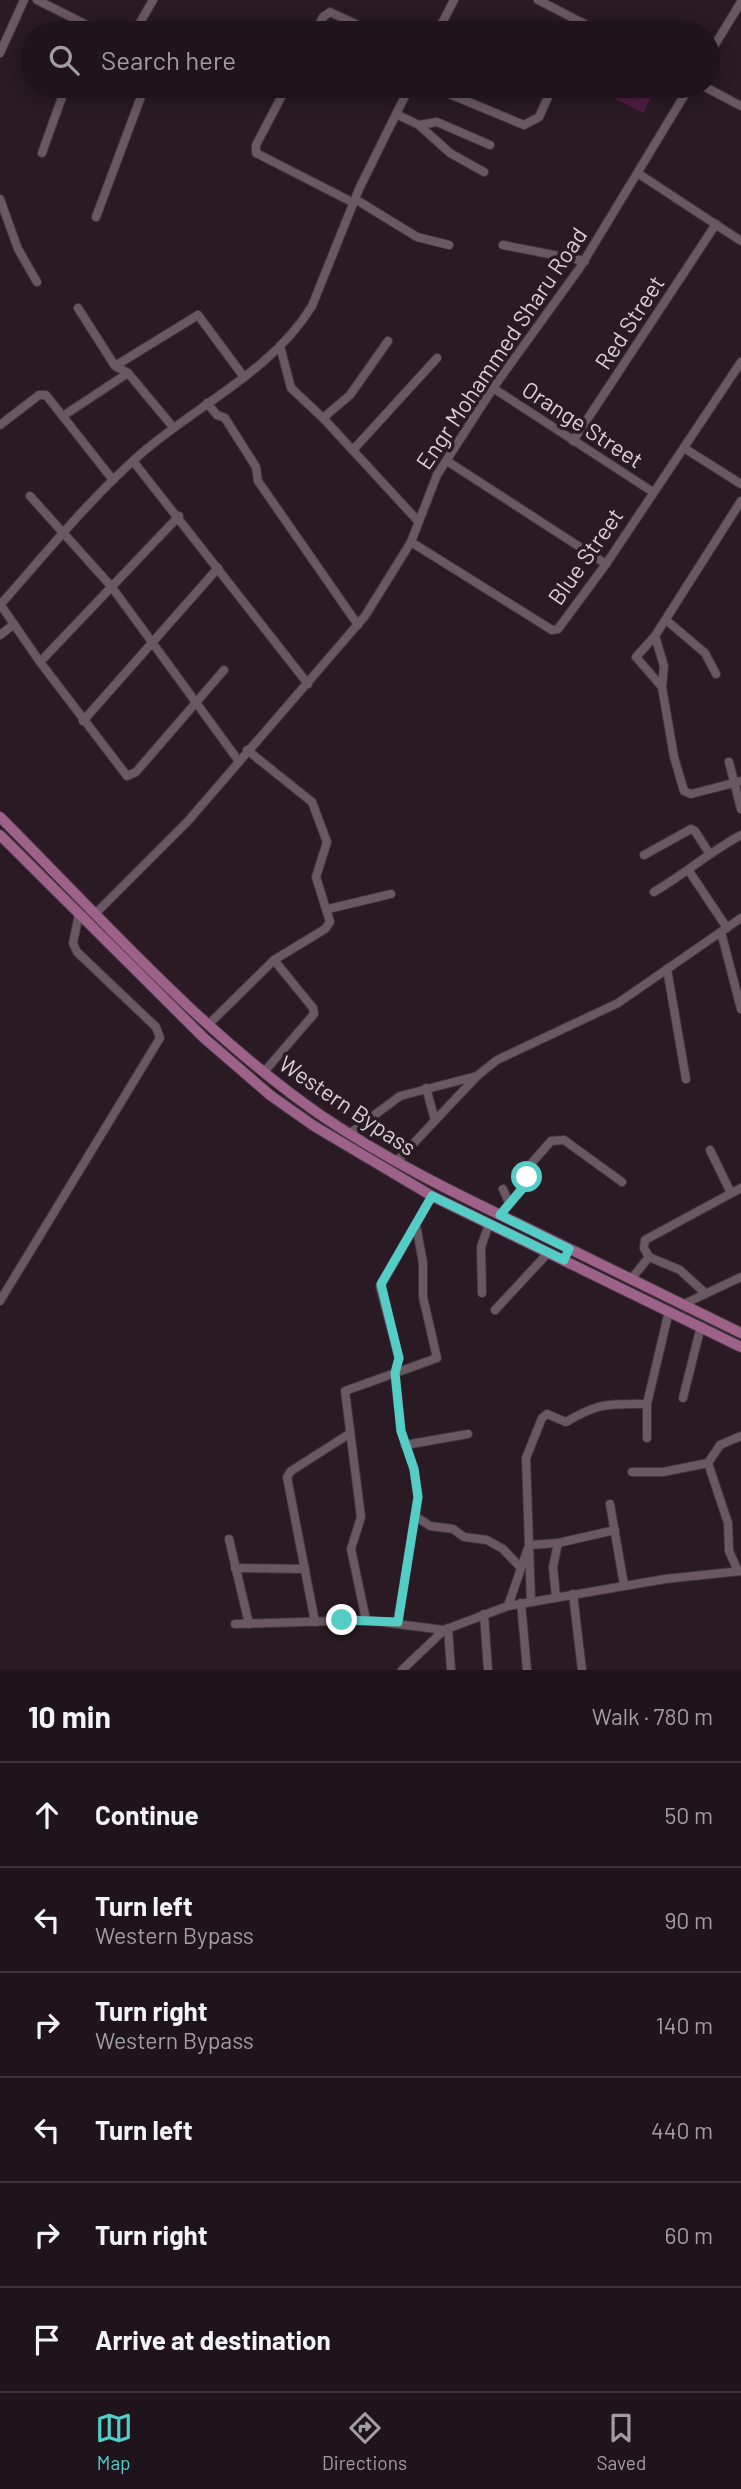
<!DOCTYPE html>
<meta charset="utf-8">
<style>
:root{--surface:#1f141b;--page:#2c2128;--text:#f1f3f6;--muted:#a19ea3;--line:#3c333a;--accent:#54cdc7}
body{margin:0;font-family:Barlow,sans-serif;background:var(--page);color:var(--text)}
.stop{position:absolute;width:21px;height:21px;margin:-16px;border:5px solid #54cdc7;border-radius:50%;background:#fff}
.stop.end{background:#54cdc7;border-color:#fff;box-shadow:0 2px 7px #0008}
.list{margin:0;padding:0;list-style:none}
h2{display:flex;justify-content:space-between;align-items:center;height:91px;margin:0;padding:0 28px;font-size:30px}
h2 small{font-size:23px;font-weight:400;color:var(--muted)}
.list li{display:grid;grid-template-columns:46px 1fr auto;gap:21px;align-items:center;box-sizing:border-box;height:105px;padding:0 28px;border-top:2px solid var(--line)}
.list b{display:block;font-size:26px;white-space:nowrap}
.list p{margin:0;font-size:23px;white-space:nowrap;color:var(--muted)}
.list em{font-size:23px;font-style:normal;color:var(--muted)}
.icon{flex:none;width:38px;height:38px;fill:none;stroke:currentColor;stroke-width:2;stroke-linecap:round;stroke-linejoin:round}
.map{position:relative;flex:none;width:741px;height:1670px;overflow:hidden}
.search{position:absolute;background:var(--surface);box-shadow:0 4px 18px #0003;left:21px;right:21px;top:21px;height:77px;display:flex;align-items:center;gap:18px;box-sizing:border-box;padding:0 24px;border-radius:38px;color:var(--muted);font-size:26px}
.sheet{height:721px;background:var(--surface)}
nav{display:flex;justify-content:space-around;align-items:center;box-sizing:border-box;height:98px;border-top:2px solid var(--line);background:var(--surface);font-size:19px;color:var(--muted)}
nav a{display:grid;justify-items:center;gap:4px}
nav .on{color:var(--accent)}
.map>svg:first-child{display:block}
.green{fill:#501c41}
.lines{fill:none;stroke-linecap:round;stroke-linejoin:round}
.minor-casing{stroke:#41353d;stroke-width:10}
.major-casing{stroke:#41353d;stroke-width:12}
.minor{stroke:#695762;stroke-width:8}
.major{stroke:#9e618a;stroke-width:10}
.route{stroke:#54cdc7;stroke-width:9}
.labels{text-anchor:middle;dominant-baseline:central;stroke-width:7;stroke-linejoin:round;paint-order:stroke}
.street-label{font-size:23px;fill:#dacfd6;stroke:#291a24}
</style>
<div class="map">
<svg width="741" height="1670" viewBox="0 0 741 1670">
<rect width="100%" height="100%" fill="#291a24"/>
<polygon class="green" points="618,86 657,86 643,113 612,97"/>
<g class="lines">
<defs>
<g id="minor">
<polyline points="37,0 103,33"/>
<polyline points="538,0 602,33"/>
<polyline points="134,33 153,0"/>
<polyline points="315,33 323,17 330,12 375,33"/>
<polyline points="437,33 454,0"/>
<polyline points="576,33 581,22"/>
<polyline points="0,53 24,0"/>
<polyline points="708,56 741,2"/>
<polyline points="287,86 256,145 256,153 354,203"/>
<polyline points="430,86 524,125 539,117 553,86"/>
<polyline points="703,86 741,106"/>
<polyline points="396,114 419,125 450,153 484,172"/>
<polyline points="419,125 437,122 490,145"/>
<polyline points="42,153 66,86"/>
<polyline points="639,174 741,241"/>
<polyline points="0,199 18,249 37,282"/>
<polyline points="355,199 417,237 449,245"/>
<polyline points="96,217 145,86"/>
<polyline points="503,245 585,261"/>
<polyline points="78,308 115,366 128,373 173,427"/>
<polyline points="280,346 291,388 323,418 418,521"/>
<polyline points="115,366 198,315 244,377"/>
<polyline points="493,388 653,492"/>
<polyline points="207,403 217,415 225,418 256,467 258,481 358,625"/>
<polyline points="63,416 128,373"/>
<polyline points="323,418 350,395 388,341"/>
<polyline points="0,425 39,395 46,395 113,480"/>
<polyline points="573,441 716,224"/>
<polyline points="684,448 741,484"/>
<polyline points="353,450 437,358"/>
<polyline points="133,461 308,684"/>
<polyline points="447,461 606,564"/>
<polyline points="30,496 111,586 238,760"/>
<polyline points="411,542 552,630 558,629 606,564 741,362"/>
<polyline points="0,604 40,662 127,776 136,772 224,670"/>
<path d="M1,604c45,-51 90,-107 142,-152 56,-48 130,-82 169,-146l47,-117 51,-103"/>
<polyline points="666,620 705,653 716,674"/>
<polyline points="0,635 14,624"/>
<polyline points="655,636 664,666 662,687 674,757 684,791 691,794 741,781"/>
<polyline points="40,662 179,516"/>
<polyline points="662,687 636,657 655,636 741,501"/>
<polyline points="83,721 218,568"/>
<polyline points="729,762 741,809"/>
<polyline points="644,855 691,829 695,831 709,853"/>
<polyline points="689,871 727,928"/>
<path d="M654,892c30,-18 56,-40 87,-57"/>
<polyline points="328,909 391,894"/>
<polyline points="96,913 188,821 365,616 411,542 437,475 493,388 579,269 690,86"/>
<polyline points="721,932 741,1009"/>
<polyline points="667,969 686,1079"/>
<polyline points="208,1025 274,960 325,929 330,922 316,877 327,842 312,802 247,750"/>
<polyline points="264,1072 314,1014 313,1008 274,960"/>
<polyline points="426,1088 435,1120"/>
<polyline points="349,1134 400,1096 477,1076"/>
<polyline points="710,1150 730,1191"/>
<polyline points="396,1162 477,1076 497,1060 618,1003 741,918"/>
<polyline points="503,1189 509,1203"/>
<polyline points="500,1215 522,1189 530,1165 551,1141 564,1140 622,1182"/>
<polyline points="632,1278 649,1257"/>
<polyline points="482,1293 481,1247 489,1224"/>
<polyline points="705,1293 680,1270 649,1257 644,1248 645,1240 741,1188"/>
<polyline points="0,1301 160,1038 156,1027 77,952 73,943 79,914"/>
<polyline points="684,1304 741,1277"/>
<polyline points="495,1310 548,1253"/>
<polyline points="683,1398 701,1326"/>
<polyline points="647,1438 647,1404 669,1311"/>
<polyline points="405,1445 468,1434"/>
<polyline points="708,1463 728,1523 729,1551 738,1571"/>
<polyline points="708,1463 720,1445 741,1436"/>
<polyline points="632,1472 663,1472 708,1463"/>
<polyline points="610,1504 624,1585"/>
<polyline points="415,1516 430,1526 453,1529 464,1537 487,1540 503,1549 520,1567"/>
<polyline points="229,1539 249,1624"/>
<polyline points="530,1545 558,1543 615,1530"/>
<polyline points="235,1568 305,1569"/>
<polyline points="573,1594 582,1670"/>
<polyline points="556,1597 553,1567 558,1543"/>
<path d="M531,1602l-5,-144 16,-40 5,-4 19,8c34,-20 42,-18 81,-18"/>
<polyline points="521,1603 527,1670"/>
<polyline points="508,1606 528,1548"/>
<polyline points="484,1614 488,1670"/>
<polyline points="366,1620 351,1549 361,1517 345,1391 437,1358 423,1297 423,1263 416,1225"/>
<polyline points="398,1621 418,1497 414,1469 401,1431 395,1373 399,1358 380,1287 432,1196"/>
<polyline points="315,1622 287,1477 291,1471 349,1434"/>
<polyline points="235,1624 366,1620 444,1630"/>
<polyline points="448,1628 451,1670"/>
<polyline points="402,1670 444,1630 508,1606 665,1579 741,1571"/>
</g>
<g id="major">
<path d="M0,817c103,103 202,216 322,299 62,42 128,75 195,107 75,37 149,73 224,110"/>
<polyline points="0,835 204,1038 270,1095 314,1126 432,1196 741,1347"/>
</g>
</defs>
<use href="#minor" class="minor-casing"/>
<use href="#major" class="major-casing"/>
<use href="#minor" class="minor"/>
<use href="#major" class="major"/>
</g>
<g class="lines">
<polyline class="route" points="342,1620 398,1622 418,1497 414,1469 401,1431 395,1373 399,1358 381,1284 432,1196 564,1260 569,1249 500,1215 522,1189 527,1177"/>
</g>
<g class="labels">
<g class="street-label">
<text transform="translate(629 322) rotate(-57)">Red Street</text>
<text transform="translate(501 348) rotate(-56)">Engr Mohammed Sharu Road</text>
<text transform="translate(583 424) rotate(33)">Orange Street</text>
<text transform="translate(585 556) rotate(-55)">Blue Street</text>
<text transform="translate(348 1105) rotate(34)">Western Bypass</text>
</g>
</g>
</svg>
<div class="stop" style="left:527px;top:1177px"></div>
<div class="stop end" style="left:342px;top:1620px"></div>
<div class="search"><svg class="icon" aria-label="search" viewBox="0 0 24 24"><circle cx="10" cy="10" r="6"/><path d="M15 15l6 6"/></svg>Search here</div>
</div>
<section class="sheet">
<h2>10 min<small>Walk · 780 m</small></h2>
<ul class="list">
<li><svg class="icon" aria-label="ahead" viewBox="0 0 24 24"><path d="M12 20V5M6 11l6-6 6 6"/></svg><div><b>Continue</b></div><em>50 m</em></li>
<li><svg class="icon" aria-label="left" viewBox="0 0 24 24"><path d="M17 20v-9H6M10 6l-5 5 5 5"/></svg><div><b>Turn left</b><p>Western Bypass</p></div><em>90 m</em></li>
<li><svg class="icon" aria-label="right" viewBox="0 0 24 24"><path d="M7 20v-9h11M14 6l5 5-5 5"/></svg><div><b>Turn right</b><p>Western Bypass</p></div><em>140 m</em></li>
<li><svg class="icon" aria-label="left" viewBox="0 0 24 24"><path d="M17 20v-9H6M10 6l-5 5 5 5"/></svg><div><b>Turn left</b></div><em>440 m</em></li>
<li><svg class="icon" aria-label="right" viewBox="0 0 24 24"><path d="M7 20v-9h11M14 6l5 5-5 5"/></svg><div><b>Turn right</b></div><em>60 m</em></li>
<li><svg class="icon" aria-label="arrive" viewBox="0 0 24 24"><path d="M6 21V4h12l-3 4 3 4H6"/></svg><div><b>Arrive at destination</b></div></li>
</ul>
</section>
<nav>
<a class="on"><svg class="icon" aria-label="map" viewBox="0 0 24 24"><path d="M3 6l6-2 6 2 6-2v14l-6 2-6-2-6 2zM9 4v14M15 6v14"/></svg>Map</a>
<a><svg class="icon" aria-label="directions" viewBox="0 0 24 24"><path d="M12 3l9 9-9 9-9-9zM9 14v-3h6M13 9l2 2-2 2"/></svg>Directions</a>
<a><svg class="icon" aria-label="saved" viewBox="0 0 24 24"><path d="M7 4h10v16l-5-4-5 4z"/></svg>Saved</a>
</nav>
